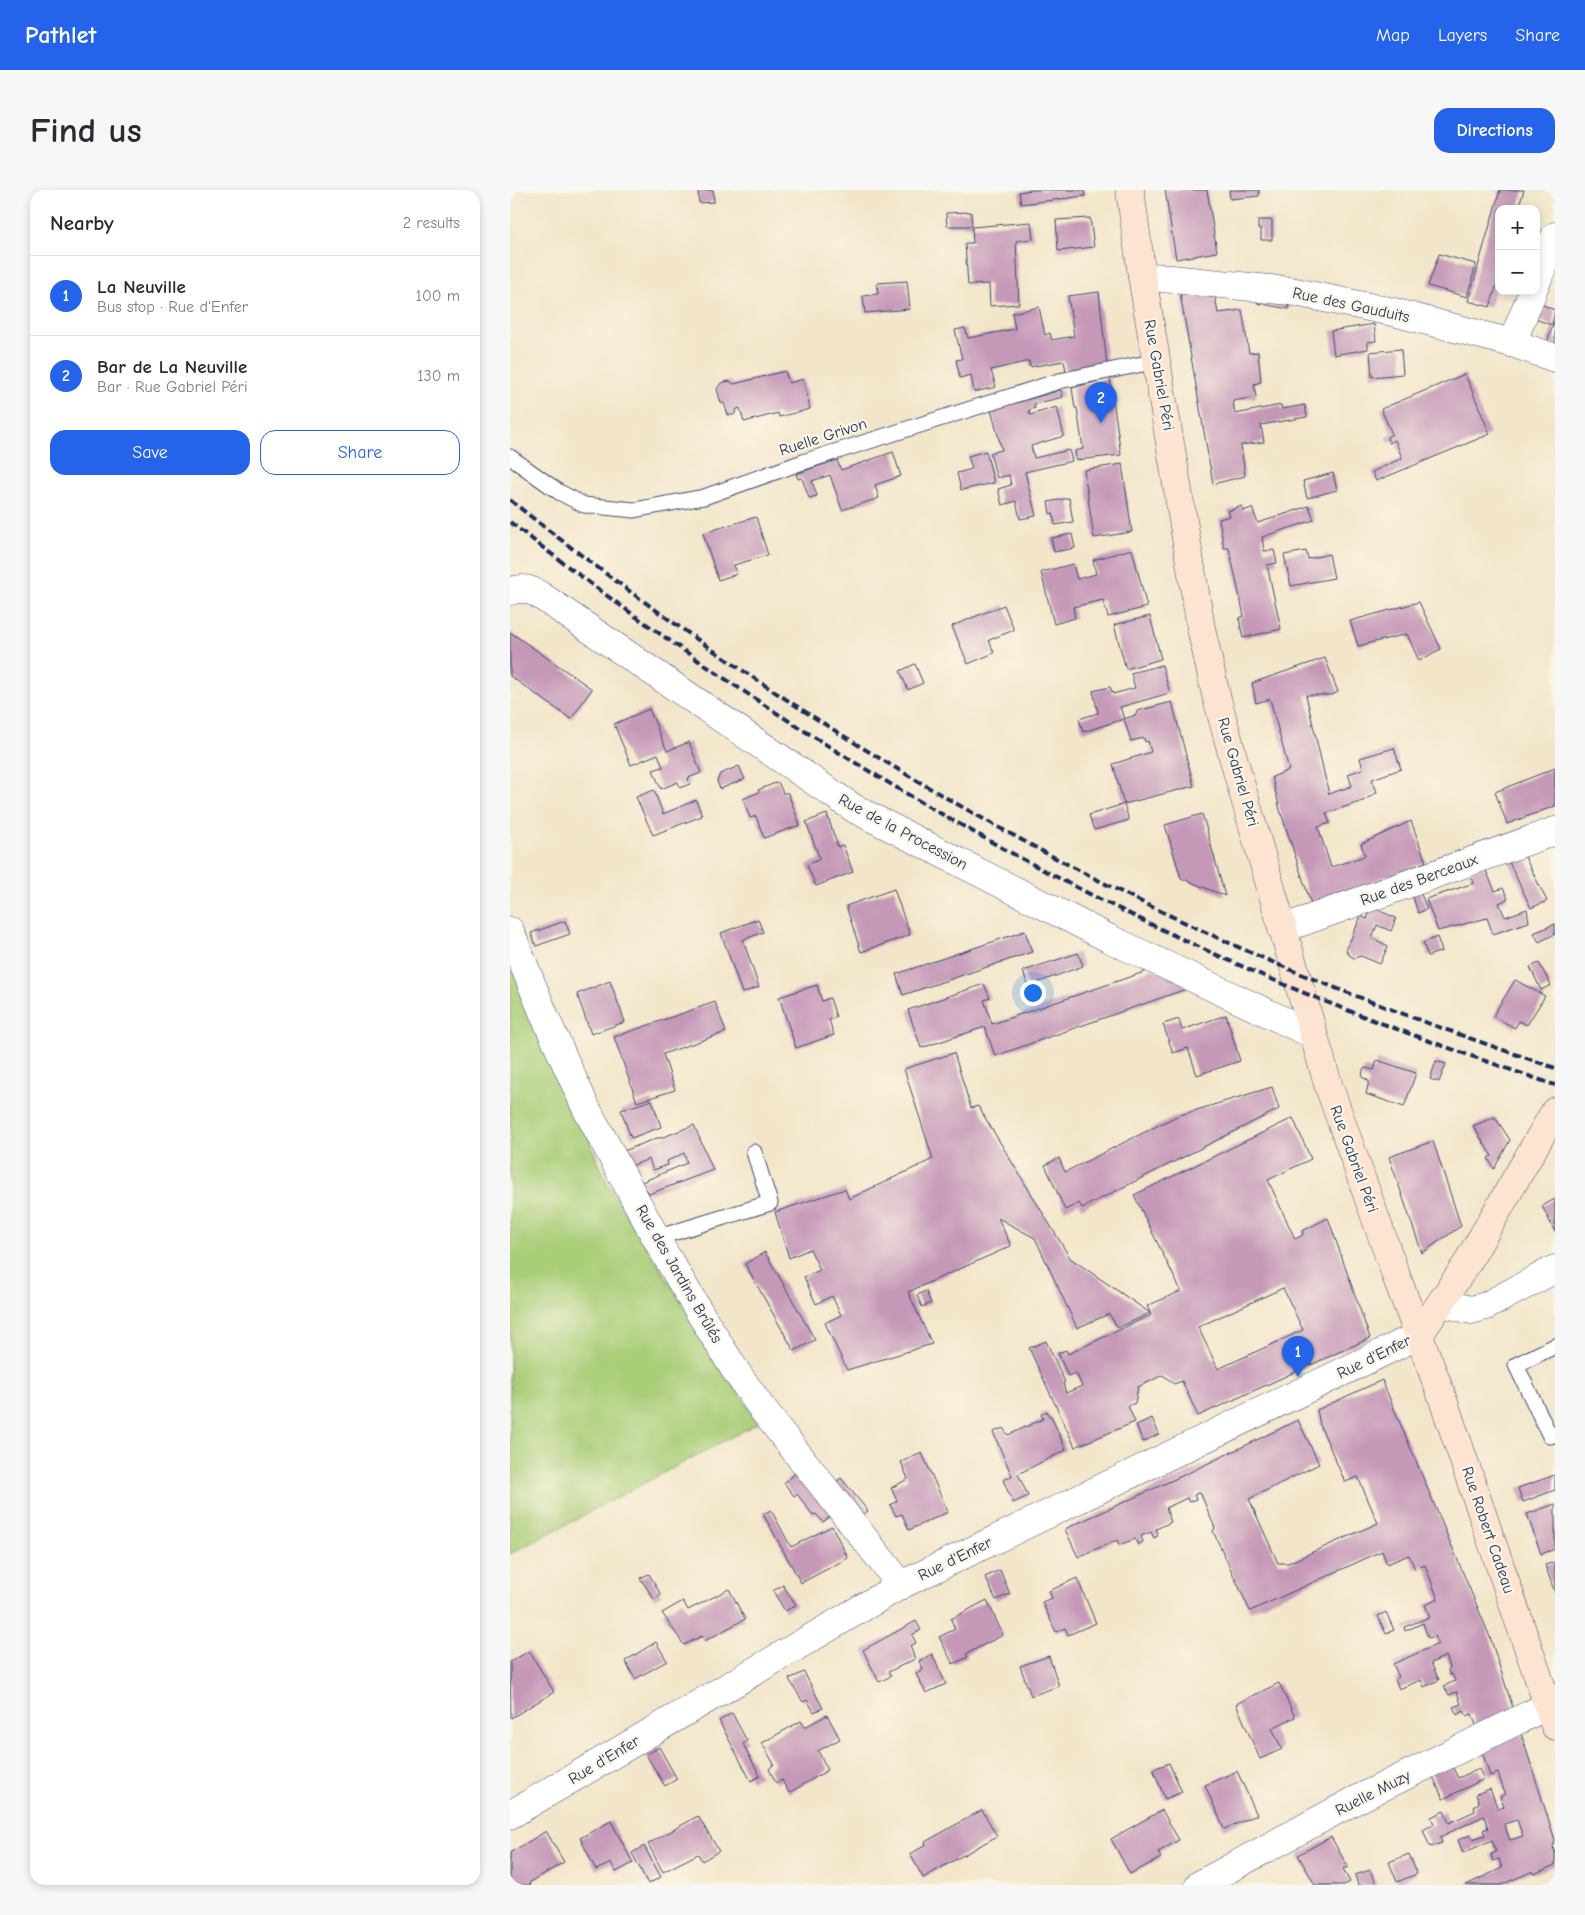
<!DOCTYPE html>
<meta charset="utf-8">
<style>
:root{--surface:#fff;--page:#f7f7f7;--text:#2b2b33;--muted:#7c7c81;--line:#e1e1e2;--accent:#2563eb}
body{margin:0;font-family:"Comic Neue",sans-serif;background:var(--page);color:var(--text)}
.controls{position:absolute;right:15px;top:15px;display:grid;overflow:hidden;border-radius:10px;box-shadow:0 2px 8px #0003}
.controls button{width:45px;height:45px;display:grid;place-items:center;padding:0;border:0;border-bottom:1px solid var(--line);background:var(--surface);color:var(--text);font:25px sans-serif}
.you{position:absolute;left:522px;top:802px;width:18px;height:18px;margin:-12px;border:4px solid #fff;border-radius:50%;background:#1a73e8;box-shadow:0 0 0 8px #1a73e833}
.badge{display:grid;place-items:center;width:32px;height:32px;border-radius:50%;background:var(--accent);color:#fff;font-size:16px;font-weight:700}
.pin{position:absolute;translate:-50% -41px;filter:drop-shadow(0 1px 2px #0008)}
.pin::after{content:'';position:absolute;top:26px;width:18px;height:15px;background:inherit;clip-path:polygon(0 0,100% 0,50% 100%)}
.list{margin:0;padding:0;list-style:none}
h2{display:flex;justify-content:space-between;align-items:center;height:65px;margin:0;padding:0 20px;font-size:21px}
h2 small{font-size:16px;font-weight:400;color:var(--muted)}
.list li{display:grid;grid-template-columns:32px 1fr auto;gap:15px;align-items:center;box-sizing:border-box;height:80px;padding:0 20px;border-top:1px solid var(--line)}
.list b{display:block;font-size:19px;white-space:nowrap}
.list p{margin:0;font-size:16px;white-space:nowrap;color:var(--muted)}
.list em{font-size:16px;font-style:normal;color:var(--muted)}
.actions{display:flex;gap:10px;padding:15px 20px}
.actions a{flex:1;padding:11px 0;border:1px solid var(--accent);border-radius:15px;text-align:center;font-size:18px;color:var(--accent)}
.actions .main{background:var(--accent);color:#fff}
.map{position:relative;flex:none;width:1045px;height:1695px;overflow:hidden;border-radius:15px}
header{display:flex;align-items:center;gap:30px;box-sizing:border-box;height:70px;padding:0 25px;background:var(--accent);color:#fff}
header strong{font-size:24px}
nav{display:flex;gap:28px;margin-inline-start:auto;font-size:18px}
.intro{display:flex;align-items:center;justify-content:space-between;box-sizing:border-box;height:120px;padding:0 30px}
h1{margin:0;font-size:35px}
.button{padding:12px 22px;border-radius:15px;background:var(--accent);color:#fff;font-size:18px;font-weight:700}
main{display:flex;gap:30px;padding:0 30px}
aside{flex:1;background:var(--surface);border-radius:15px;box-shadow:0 2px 8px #0003}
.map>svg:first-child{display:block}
.green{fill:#a9ce78;stroke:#627e6b}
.building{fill:#c598b8;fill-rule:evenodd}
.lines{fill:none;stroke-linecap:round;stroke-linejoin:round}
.service-casing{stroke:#3b4a6e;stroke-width:17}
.minor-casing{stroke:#3b4a6e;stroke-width:29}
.tertiary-casing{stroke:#3b4a6e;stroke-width:29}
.secondary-casing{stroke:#3b4a6e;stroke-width:29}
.service{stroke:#fff;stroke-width:15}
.minor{stroke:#fff;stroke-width:28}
.tertiary{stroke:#fff;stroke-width:28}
.secondary{stroke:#fde4d1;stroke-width:28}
.rail{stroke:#1b2f5e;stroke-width:4;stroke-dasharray:8 4;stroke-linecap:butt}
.labels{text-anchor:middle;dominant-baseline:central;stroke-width:4.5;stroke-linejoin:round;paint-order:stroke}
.street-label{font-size:16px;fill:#1b2f5e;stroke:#fcf5e5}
</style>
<header>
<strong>Pathlet</strong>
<nav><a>Map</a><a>Layers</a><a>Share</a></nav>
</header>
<div class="intro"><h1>Find us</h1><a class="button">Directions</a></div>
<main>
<aside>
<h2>Nearby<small>2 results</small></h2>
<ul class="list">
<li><span class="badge">1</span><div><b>La Neuville</b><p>Bus stop · Rue d'Enfer</p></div><em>100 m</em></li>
<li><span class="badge">2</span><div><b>Bar de La Neuville</b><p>Bar · Rue Gabriel Péri</p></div><em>130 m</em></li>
</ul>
<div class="actions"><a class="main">Save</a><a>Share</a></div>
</aside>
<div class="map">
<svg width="1045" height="1695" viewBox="0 0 1045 1695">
<rect width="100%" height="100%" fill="#fcf5e5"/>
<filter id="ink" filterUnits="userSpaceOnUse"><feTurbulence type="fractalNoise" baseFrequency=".02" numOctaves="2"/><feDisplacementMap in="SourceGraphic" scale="10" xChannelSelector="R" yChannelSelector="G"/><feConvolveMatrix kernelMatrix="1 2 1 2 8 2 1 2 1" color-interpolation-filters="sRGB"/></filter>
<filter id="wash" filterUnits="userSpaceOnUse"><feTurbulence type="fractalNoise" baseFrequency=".0096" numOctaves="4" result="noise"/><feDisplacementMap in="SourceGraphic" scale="20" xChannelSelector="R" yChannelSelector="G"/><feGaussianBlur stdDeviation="1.12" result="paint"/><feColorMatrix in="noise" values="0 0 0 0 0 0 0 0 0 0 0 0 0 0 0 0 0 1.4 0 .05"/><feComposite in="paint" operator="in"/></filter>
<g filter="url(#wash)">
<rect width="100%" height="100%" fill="#f2e5c9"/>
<polygon class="green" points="0,765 98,995 248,1233 0,1364"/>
<g id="blocks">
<g class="building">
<polygon points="188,0 203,0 204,12 189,13"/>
<polygon points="521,0 574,0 575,6 511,14 509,2"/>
<polygon points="655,0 697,0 707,62 666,69"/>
<polygon points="719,0 749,0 749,6 720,9"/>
<polygon points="990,0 1014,0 1008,19 989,19 989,87 980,117 958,111"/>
<polygon points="461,22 462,36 437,36 436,23"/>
<polygon points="580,28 584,57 548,61 546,30"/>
<polygon points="748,30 762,30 762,50 751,50 751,39 748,39"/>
<polygon points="521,32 523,49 506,51 509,114 480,116 479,94 458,95 455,53 463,53 462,37"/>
<polygon points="929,64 966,74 957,107 918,96"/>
<polygon points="397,91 400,119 355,123 353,106 368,104 367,93"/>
<polygon points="669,97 704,100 708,123 732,120 739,163 748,162 751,192 744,194 746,207 723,211 725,224 771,215 772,219 795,215 797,227 751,235 754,252 731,255 735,286 703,294"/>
<polygon points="589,102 597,176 557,186 554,171 520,177 519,171 481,180 486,197 464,202 461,185 450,188 446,170 452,169 445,140 455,138 458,148 505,139 502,123 529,117 535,145 540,143 542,150 564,146 558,106"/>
<polygon points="748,103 777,108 779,119 747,113"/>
<polygon points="1031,114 1045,120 1042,135 1025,129"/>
<polygon points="1045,130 1045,155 1037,152"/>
<polygon points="864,134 866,151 858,152 858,159 824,165 821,141"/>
<polygon points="891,159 893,184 862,187 860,162"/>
<polygon points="275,181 279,193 293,189 300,219 269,227 268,223 234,232 230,218 227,219 224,225 218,225 214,213 211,213 207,199 211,193 219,191 224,194"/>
<polygon points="955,184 980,244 866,291 862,282 892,268 885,250 879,253 877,247 882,244 871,219"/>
<polygon points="600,188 611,265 566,270 565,261 573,259 567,218 565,218 562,198"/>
<polygon points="551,200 553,207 524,214 525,218 519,220 520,225 547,217 554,246 521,256 524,268 559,260 562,271 515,282 526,326 510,329 506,311 492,315 488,299 501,295 499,285 487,288 480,263 492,260 481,220"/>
<polygon points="476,261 484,293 451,300 447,283 462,279 458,266"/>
<polygon points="383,262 391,286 365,295 369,308 332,320 320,285 302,291 307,306 299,308 292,288 288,289 286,284 327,270 331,280"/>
<polygon points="612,274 622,342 584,348 574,280"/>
<polygon points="823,283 827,300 797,308 793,291"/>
<polygon points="559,308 563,332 545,335 543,323 540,324 538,312"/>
<polygon points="732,316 733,321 742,318 748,333 799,316 804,330 752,347 754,361 764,360 767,373 757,375 771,439 733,448 729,428 734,426 719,358 714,358 709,329 720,326 718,321"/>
<polygon points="246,327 258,365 224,375 227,384 208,390 193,343"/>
<polygon points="562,344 565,358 544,362 541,348"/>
<polygon points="622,359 637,417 598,427 593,410 563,417 565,428 544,434 531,382 563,374 567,389 586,384 583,370"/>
<polygon points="796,361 798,369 819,364 824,388 781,396 774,365"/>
<polygon points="909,412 931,459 909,471 897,444 848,456 840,431"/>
<polygon points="494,415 504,440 479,450 484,463 458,474 442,436"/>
<polygon points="640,426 651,469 616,479 604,435"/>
<polygon points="0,442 82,499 61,529 0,486"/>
<polygon points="815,468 828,502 822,505 796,505 819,604 842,596 838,584 853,579 850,568 884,558 891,579 862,589 867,602 853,611 816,623 820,633 808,637 821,677 855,666 851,654 901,631 916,672 801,714 770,620 762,587 779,580 760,509 746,513 742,493"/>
<polygon points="405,474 413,493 398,500 390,481"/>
<polygon points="652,475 660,503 610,517 614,529 626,525 627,521 662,512 684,596 614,614 603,574 641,562 638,551 635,552 634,548 621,551 614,529 573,542 569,529 588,523 583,501 600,497 603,504 625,498 621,483"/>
<polygon points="139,519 157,561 179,552 191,583 178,588 180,594 170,598 168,592 151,599 143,580 153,577 148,564 121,575 104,534"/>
<polygon points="229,576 235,589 210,599 207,591 210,584"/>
<polygon points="1045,578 1045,616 997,634 985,602"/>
<polygon points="268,592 273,603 278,603 290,635 254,648 246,626 240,628 233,609 249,602 248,600"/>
<polygon points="144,600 153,624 186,610 192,626 143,645 126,607"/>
<polygon points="614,614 619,630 584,640 579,625"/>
<polygon points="317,624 328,657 333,655 343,682 306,696 297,675 310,669 296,632"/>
<polygon points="692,624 696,637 715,706 671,688 655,635"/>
<polygon points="1013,663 1037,711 1021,718 997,668"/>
<polygon points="974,676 985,701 993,698 998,709 989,713 995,727 1017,719 1019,732 983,744 977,728 928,741 916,709 964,693 959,682"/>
<polygon points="384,699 400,745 351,762 336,716"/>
<polygon points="910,702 917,719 908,723 902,704"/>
<polygon points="861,717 886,728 881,741 867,735 862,748 878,756 870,774 851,766 844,768 839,765 836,760 851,726 857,729"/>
<polygon points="248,729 253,742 233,750 249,797 232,803 211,743"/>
<polygon points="55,731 60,744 26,756 21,743"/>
<polygon points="1045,734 1045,744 1029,752 1024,743"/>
<polygon points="515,741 522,762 393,805 386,784"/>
<polygon points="927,747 932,761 918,766 913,753"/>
<polygon points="568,763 573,776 518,796 513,781"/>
<polygon points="1029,773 1041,795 1031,800 1020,777"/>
<polygon points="643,779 682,797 485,866 475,837 411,858 398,820 474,794 480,808 474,810 482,834"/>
<polygon points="1005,790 1035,806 1017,835 1009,831 1005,838 983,826"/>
<polygon points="100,791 115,832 81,844 67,804"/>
<polygon points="307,795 312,811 320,808 326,827 319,830 324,845 286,858 269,807"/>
<polygon points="205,812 216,842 153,864 165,900 127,912 104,847"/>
<polygon points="716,825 730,871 687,885 678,858 663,863 653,834 669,829 672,840"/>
<polygon points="444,863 461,918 468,916 560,1068 640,1123 608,1138 599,1124 567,1138 525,1048 488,1028 501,1056 398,1102 422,1154 337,1180 315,1133 331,1125 322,1106 306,1114 294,1087 310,1080 300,1059 279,1068 265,1022 335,999 339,1009 423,969 394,879"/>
<polygon points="867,870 906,883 894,917 856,904 859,891 852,887 853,880 855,878 864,880"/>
<polygon points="926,871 936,874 929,892 920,889"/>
<polygon points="762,897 769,919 572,1018 569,1013 555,1020 535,975 549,968 555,982 667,926"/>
<polygon points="142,910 151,937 121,948 111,920"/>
<polygon points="985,927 1000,950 984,979 978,968 982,966 963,936"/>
<path d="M783,928l18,41 -43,21 27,59 8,-4 -1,-4 26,-13 42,120 -172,78 -16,-35 -8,3 -11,-9 -25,12 -3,16 -7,3 7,16 -60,25 -46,-99 17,-7 19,41 -2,2 3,9 16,-7 -6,-13 -8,3 -10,-23 8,-3 2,4 83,-39 -4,-9 34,-15 -47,-96zM773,1098l20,42 -85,39 -20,-42z"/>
<polygon points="184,935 203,980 139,1004 132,992 177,973 174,963 157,971 158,975 143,980 139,969 121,976 114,961 147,948 151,948"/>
<polygon points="923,951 951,1036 912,1063 879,967"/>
<polygon points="1045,1009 1045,1042 1032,1016"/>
<polygon points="255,1062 305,1150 284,1161 235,1074"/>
<polygon points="416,1101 421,1113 412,1117 407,1105"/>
<polygon points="872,1190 980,1447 1004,1521 967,1538 962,1524 957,1526 954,1521 947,1525 943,1517 951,1514 947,1502 939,1505 934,1496 945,1491 942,1484 940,1485 938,1480 940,1477 936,1466 921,1473 929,1490 914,1497 911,1490 889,1499 885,1489 889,1487 883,1474 928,1454 925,1446 918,1448 913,1433 895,1441 894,1437 920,1427 915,1415 928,1409 915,1375 905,1379 899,1365 877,1374 872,1361 740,1421 703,1341 705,1338 690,1302 684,1305 686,1309 679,1312 677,1308 656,1318 661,1332 646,1339 648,1346 644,1348 641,1342 631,1346 633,1352 628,1355 625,1349 609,1355 607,1350 568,1367 555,1339 676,1284 788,1230 809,1274 739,1309 768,1373 778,1373 868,1333 848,1287 835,1292 810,1235 807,1220"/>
<polygon points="537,1221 539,1226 541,1226 556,1260 508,1284 518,1306 503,1313 493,1290 502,1286 483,1242 493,1238 498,1245 533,1229 531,1224"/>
<polygon points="642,1228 649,1244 633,1252 626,1235"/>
<polygon points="412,1263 438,1322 399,1340 392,1324 386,1326 380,1315 387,1311 381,1298 398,1289 391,1272"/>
<polygon points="288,1281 322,1325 313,1332 306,1324 303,1325 287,1304 284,1306 274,1293"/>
<polygon points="1045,1285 1045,1300 1013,1312 1008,1298"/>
<polygon points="331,1288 358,1321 348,1328 323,1294"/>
<polygon points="1045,1314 1045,1359 1031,1364 1017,1324"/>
<polygon points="261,1320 281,1357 322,1336 338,1368 291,1393 253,1324"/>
<polygon points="1045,1372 1045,1403 1035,1375"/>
<polygon points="490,1380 500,1404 486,1410 475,1387"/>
<polygon points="139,1384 151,1405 144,1409 130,1388"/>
<polygon points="567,1388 586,1433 558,1445 555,1438 546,1442 532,1412 542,1408 539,1401"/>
<polygon points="273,1395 286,1415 275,1421 263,1401"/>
<polygon points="219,1399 235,1429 195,1451 192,1446 174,1455 152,1423 173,1411 178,1420"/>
<polygon points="477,1410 493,1445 456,1464 458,1467 443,1474 429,1447 445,1439 441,1429"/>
<polygon points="876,1422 884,1440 876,1444 868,1426"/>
<polygon points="406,1431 411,1440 402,1445 406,1453 400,1456 405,1469 378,1482 381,1486 369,1492 353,1460"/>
<polygon points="146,1452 157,1471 125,1489 115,1471"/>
<polygon points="19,1461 44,1502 1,1528 0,1472"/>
<polygon points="422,1464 436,1494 416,1503 406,1484 413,1480 409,1471"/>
<polygon points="539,1466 549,1496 521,1506 510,1476"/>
<polygon points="294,1482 313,1518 304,1522 297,1510 293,1512 279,1489"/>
<polygon points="769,1493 785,1527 762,1538 772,1559 750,1569 726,1514"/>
<polygon points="222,1523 237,1551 233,1554 250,1586 241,1591 209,1531"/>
<polygon points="317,1525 330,1549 308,1561 318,1580 279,1603 272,1590 266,1593 259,1579 264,1574 252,1553 291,1531 295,1537"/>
<path d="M1009,1537l36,113 -2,7 2,6v12l-21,9 -1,-3 -32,14h-35l36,-17 -3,-9 -6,2 -2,-7 5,-2 -4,-12 -29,13 -5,-13 12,-5 3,4 12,-4 -2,-5 5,-2 -4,-12 -44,21 2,6 -12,4 -7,-17 11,-6 -3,-7 13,-6 5,12 26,-12 -1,-5 5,-3 -3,-9 14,-5 8,20 6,-2 -4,-10 5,-3 -7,-21 -8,3 -10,-31zM1007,1630l6,16 -13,4 -6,-16z"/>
<polygon points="149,1557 167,1589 155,1596 136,1565"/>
<polygon points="939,1570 948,1588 969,1579 974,1589 933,1609 920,1580"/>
<polygon points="659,1573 672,1602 655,1609 643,1579"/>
<polygon points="727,1581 747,1625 714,1639 695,1595"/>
<polygon points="472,1620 487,1646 413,1688 400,1664 416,1655 415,1652"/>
<polygon points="652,1620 669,1650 648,1662 651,1668 620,1684 601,1649"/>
<polygon points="188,1626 209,1661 192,1671 188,1664 153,1682 138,1654"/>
<polygon points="101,1631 123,1673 106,1682 101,1673 86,1680 70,1648"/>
<polygon points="36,1641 54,1672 19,1693 21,1695 0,1695 0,1663"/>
<polygon points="821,1647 838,1677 833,1679 840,1692 834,1695 805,1695 788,1665"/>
<polygon points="134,1656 151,1687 138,1694 122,1663"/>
<polygon points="899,1664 907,1684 887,1692 879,1672"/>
<polygon points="860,1680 867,1695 848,1695 845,1685"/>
</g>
</g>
</g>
<g filter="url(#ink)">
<use href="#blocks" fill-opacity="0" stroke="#3b4a6e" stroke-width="1"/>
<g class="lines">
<defs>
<g id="service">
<polyline points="0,267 49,302 74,315 124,320 194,307 293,272 549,191 647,171"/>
<polyline points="146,1048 260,1013 244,962"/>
<polyline points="1045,1156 1006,1175 1040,1246 1045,1244"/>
</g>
<g id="minor">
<polyline points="632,86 780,101 883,122 1002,153 1045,168"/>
<polyline points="1026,93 1045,46"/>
<polyline points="1002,153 1023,101"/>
<path d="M0,401c13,-4 20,-2 31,5l314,213 253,129 204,96"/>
<polyline points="772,739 1045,641"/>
<polyline points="0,741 35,827 76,918 151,1057 188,1120 225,1180 253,1220 391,1395"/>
<polyline points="932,1113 961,1120 976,1116 1045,1079"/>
<polyline points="689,1695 842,1612 1039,1515"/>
</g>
<polyline id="tertiary" points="0,1625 391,1395 909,1145"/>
<g id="secondary">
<polyline points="620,0 632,86 691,438 706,505 728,585 818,894 885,1083 931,1204 1045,1536"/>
<polyline points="909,1145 956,1075 1045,921"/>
</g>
</defs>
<use href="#service" class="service-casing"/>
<use href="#minor" class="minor-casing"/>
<use href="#tertiary" class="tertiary-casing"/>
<use href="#secondary" class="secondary-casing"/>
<use href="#service" class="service"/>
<use href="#minor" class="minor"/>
<use href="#tertiary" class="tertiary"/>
<use href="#secondary" class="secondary"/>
<g class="rail">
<path d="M0,310c238,189 505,354 786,472 85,35 172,66 259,96"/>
<path d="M0,332c241,189 508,352 792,470 83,34 168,64 253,93"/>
</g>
</g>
</g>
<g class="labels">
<g class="street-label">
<text transform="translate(841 115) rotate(12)">Rue des Gauduits</text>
<text transform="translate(649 185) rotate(80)">Rue Gabriel Péri</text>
<text transform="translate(313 247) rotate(-18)">Ruelle Grivon</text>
<text transform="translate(728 582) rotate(74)">Rue Gabriel Péri</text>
<text transform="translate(393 642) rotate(28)">Rue de la Procession</text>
<text transform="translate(909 690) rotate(-20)">Rue des Berceaux</text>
<text transform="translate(844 969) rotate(70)">Rue Gabriel Péri</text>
<text transform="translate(169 1084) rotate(60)">Rue des Jardins Brûlés</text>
<text transform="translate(864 1167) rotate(-26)">Rue d'Enfer</text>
<text transform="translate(978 1340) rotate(71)">Rue Robert Cadeau</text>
<text transform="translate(445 1369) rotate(-26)">Rue d'Enfer</text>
<text transform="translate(94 1570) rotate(-31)">Rue d'Enfer</text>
<text transform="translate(863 1603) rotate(-27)">Ruelle Muzy</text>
</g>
</g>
</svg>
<div class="controls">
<button>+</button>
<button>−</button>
</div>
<div class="you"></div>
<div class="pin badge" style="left:788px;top:1187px">1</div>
<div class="pin badge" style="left:591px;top:233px">2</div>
</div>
</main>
